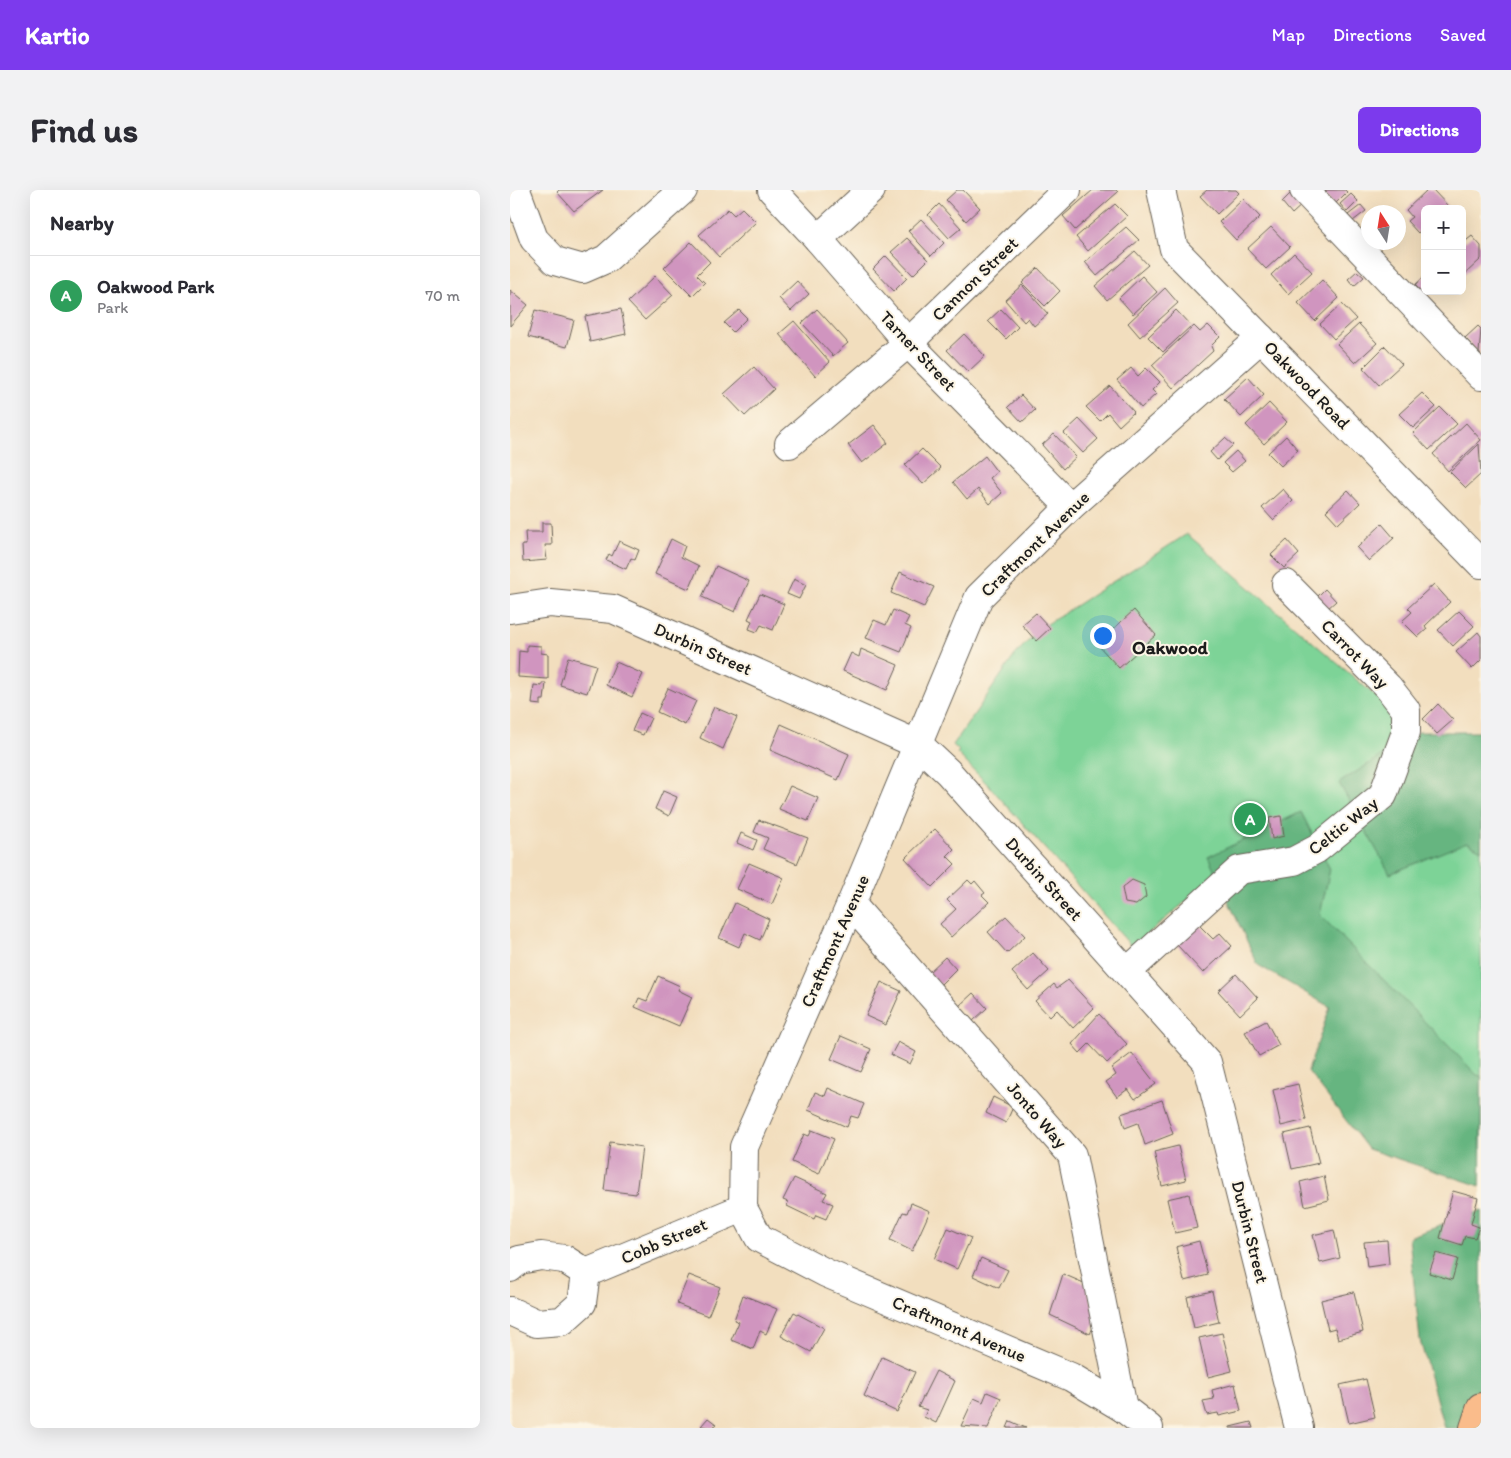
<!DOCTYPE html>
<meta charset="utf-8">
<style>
:root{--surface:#fff;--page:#f2f2f3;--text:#2b2b33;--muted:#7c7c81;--line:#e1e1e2;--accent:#7c3aed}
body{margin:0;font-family:Itim,sans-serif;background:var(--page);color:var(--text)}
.controls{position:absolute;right:15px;top:15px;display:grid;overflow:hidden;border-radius:8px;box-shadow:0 5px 20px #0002}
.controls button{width:45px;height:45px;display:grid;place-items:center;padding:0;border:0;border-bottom:1px solid var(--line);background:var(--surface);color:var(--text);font:25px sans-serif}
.compass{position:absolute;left:851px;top:15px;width:45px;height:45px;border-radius:50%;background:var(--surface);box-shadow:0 5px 20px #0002;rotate:348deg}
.you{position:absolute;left:592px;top:445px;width:18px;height:18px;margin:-12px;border:4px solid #fff;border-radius:50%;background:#1a73e8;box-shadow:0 0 0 8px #1a73e833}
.badge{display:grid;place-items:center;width:32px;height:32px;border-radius:50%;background:var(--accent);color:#fff;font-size:16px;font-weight:700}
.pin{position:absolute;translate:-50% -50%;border:2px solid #fff;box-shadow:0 1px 5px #0006}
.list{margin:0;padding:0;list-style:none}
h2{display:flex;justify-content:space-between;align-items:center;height:65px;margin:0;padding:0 20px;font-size:21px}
h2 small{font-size:16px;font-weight:400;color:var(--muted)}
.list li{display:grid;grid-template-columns:32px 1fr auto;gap:15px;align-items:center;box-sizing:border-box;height:80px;padding:0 20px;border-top:1px solid var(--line)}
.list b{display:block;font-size:19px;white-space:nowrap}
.list p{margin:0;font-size:16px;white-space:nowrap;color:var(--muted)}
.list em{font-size:16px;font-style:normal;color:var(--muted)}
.map{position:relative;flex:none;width:971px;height:1238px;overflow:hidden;border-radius:8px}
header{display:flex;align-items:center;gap:30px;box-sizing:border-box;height:70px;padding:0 25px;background:var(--accent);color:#fff}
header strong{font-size:24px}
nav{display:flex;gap:28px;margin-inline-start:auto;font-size:18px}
.intro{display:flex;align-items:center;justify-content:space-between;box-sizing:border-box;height:120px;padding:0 30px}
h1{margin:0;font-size:35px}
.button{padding:12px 22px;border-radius:8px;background:var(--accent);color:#fff;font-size:18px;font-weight:700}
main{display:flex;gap:30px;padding:0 30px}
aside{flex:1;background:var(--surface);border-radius:8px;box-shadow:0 5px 20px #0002}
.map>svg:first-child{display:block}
.green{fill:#7dd397;stroke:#4c785a}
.forest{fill:#66b580;stroke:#41684e}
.building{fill:#d095bf}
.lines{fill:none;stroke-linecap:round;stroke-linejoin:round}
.minor-casing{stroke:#676055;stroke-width:30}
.major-casing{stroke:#676055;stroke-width:30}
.minor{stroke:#fff;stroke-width:28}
.major{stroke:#fabc8b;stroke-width:28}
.labels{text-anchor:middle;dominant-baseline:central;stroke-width:4;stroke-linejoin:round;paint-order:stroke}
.street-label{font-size:18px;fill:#1c1c1c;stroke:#fcf5e5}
.neighbourhood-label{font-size:19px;font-weight:bold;fill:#1c1c1c;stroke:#fcf5e5}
</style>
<header>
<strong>Kartio</strong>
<nav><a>Map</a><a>Directions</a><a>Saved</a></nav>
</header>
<div class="intro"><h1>Find us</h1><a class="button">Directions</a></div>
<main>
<aside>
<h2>Nearby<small></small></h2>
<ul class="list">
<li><span class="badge" style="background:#2e9e5b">A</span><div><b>Oakwood Park</b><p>Park</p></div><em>70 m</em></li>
</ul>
</aside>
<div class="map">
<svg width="971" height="1238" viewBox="0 0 971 1238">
<rect width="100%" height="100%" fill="#fcf5e5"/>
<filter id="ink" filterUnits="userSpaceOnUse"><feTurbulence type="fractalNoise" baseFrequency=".02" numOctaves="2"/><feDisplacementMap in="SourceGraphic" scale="10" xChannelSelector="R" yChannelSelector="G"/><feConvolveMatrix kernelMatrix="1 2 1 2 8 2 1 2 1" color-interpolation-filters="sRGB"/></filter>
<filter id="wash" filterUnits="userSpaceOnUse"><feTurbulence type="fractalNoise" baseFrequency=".0096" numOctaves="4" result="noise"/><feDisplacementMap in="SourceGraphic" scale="20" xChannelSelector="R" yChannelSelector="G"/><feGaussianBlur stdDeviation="1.12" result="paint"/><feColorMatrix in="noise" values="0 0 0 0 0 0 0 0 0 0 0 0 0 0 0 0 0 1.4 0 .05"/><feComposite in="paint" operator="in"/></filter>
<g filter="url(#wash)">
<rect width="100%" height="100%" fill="#f2debe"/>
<polygon class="green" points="677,344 883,521 881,556 971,561 971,959 719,675 622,757 482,599 447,563 449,561 443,555 505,465 528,440"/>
<g class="forest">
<polygon points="908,542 971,542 971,660 957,652 880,684 829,593"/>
<polygon points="791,622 820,679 810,725 967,885 971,886 970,996 858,959 798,881 820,817 748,775 698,667"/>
<polygon points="971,1021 971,1238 934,1238 910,1150 899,1047"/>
</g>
<g id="blocks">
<g class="building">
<polygon points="49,0 93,0 64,21 47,2"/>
<polygon points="447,0 453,0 470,18 456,31 436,10"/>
<polygon points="583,0 606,0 608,2 565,40 553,26"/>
<polygon points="697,0 726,0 729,3 707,24 690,6"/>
<polygon points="816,0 835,0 837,2 824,15 813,3"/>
<polygon points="917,0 923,0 938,16 934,19 915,19 915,37 908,43 897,31 902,27 896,20"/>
<polygon points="783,1 794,13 782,24 772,12"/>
<polygon points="841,4 848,11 837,22 830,14"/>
<polygon points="733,9 750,27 726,50 709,32"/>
<polygon points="429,14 451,38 439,48 418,25"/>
<polygon points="605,14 617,26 578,61 566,47"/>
<polygon points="851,15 856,21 843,31 838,25"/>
<polygon points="232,18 246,32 209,67 189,45 218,19 224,25"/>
<polygon points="411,29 434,53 421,66 398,41"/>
<polygon points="616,37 629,50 587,86 575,72"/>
<polygon points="761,37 780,57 756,79 737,59"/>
<polygon points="962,46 971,56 971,69 954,85 952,54"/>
<polygon points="397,48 418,70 403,85 381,62"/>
<polygon points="181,52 200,72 187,85 195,93 182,106 154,78"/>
<polygon points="625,61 638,75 597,110 585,96"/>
<polygon points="784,63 802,82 778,104 761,85"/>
<polygon points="376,66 397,88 384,101 363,79"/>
<polygon points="528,78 550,101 535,116 512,93"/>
<polygon points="847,81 854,87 844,96 838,89"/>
<polygon points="145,86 163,105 135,130 118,112"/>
<polygon points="632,86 647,102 623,124 609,108"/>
<polygon points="915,86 915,101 919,101 914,105 905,95"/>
<polygon points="812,90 829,108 805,131 788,113"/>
<polygon points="287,91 299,104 281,121 269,108"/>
<polygon points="512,95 538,124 524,136 518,128 514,132 495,110"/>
<polygon points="655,98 668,113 630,147 618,133"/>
<polygon points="0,100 18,115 0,136"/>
<polygon points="832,114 846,129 824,149 810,134"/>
<polygon points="111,119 116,144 80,152 75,126"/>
<polygon points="307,119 338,153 323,166 292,133"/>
<polygon points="491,119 508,137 496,149 478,131"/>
<polygon points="25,120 64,130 57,157 18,147"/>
<polygon points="229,120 237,128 223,142 214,133"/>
<polygon points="666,120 681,136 653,162 638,147"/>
<polygon points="284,131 320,172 305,186 269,144"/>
<polygon points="849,134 867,153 845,173 827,154"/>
<polygon points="698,135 710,147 701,156 703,161 663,198 642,175 684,136 690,142"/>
<polygon points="968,136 971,139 969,163 955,148"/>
<polygon points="454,144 475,166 458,182 437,160"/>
<polygon points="875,156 892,174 869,195 853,178"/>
<polygon points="244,177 264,199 235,226 214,204"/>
<polygon points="621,178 628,186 636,178 650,192 642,200 646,204 631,218 607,190"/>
<polygon points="738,187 754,205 731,227 714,209"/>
<polygon points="600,196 624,222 609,236 598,223 590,231 576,217"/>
<polygon points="912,203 926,217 903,238 889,224"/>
<polygon points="511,205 525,220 512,232 498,217"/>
<polygon points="759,213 777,232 754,254 736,235"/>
<polygon points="930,217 947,234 919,260 903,243"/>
<polygon points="569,229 588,249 573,263 554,243"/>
<polygon points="956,233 971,250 938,281 923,264"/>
<polygon points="364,235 378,253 352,273 338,255"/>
<polygon points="544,244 566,267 553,279 532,255"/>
<polygon points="776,246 788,260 771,276 758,263"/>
<polygon points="715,248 723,255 707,270 700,262"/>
<polygon points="969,254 971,284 956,298 940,282"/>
<polygon points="412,259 431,278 413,294 395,275"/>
<polygon points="726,261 735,271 722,282 713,273"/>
<polygon points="475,266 487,282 480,288 492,303 480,314 468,299 457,309 443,292"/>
<polygon points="773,299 783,311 763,330 752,318"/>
<polygon points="838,300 850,313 828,334 816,321"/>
<polygon points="32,333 41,333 42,355 35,355 37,370 13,372 12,355 16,355 15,342 32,342"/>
<polygon points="872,334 884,348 859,371 847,358"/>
<polygon points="161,349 175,356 171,367 189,376 179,399 145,384"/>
<polygon points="777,350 789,364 774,378 761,365"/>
<polygon points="109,351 129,360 125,370 121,368 116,379 96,370 99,364 102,366"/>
<polygon points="206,376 239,391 225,422 192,407"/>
<polygon points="390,382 424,397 414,417 381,403"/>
<polygon points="284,389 296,395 289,409 277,404"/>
<polygon points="924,394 940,412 915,436 917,439 908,447 892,431 902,422 898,418"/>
<polygon points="815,399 826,411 817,419 806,408"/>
<polygon points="250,404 274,414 263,440 251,435 247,442 239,439 242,431 238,429"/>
<polygon points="383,420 399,427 395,435 401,438 391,462 356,448 364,430 376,435"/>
<polygon points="624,420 646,445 609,478 587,454"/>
<polygon points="949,421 964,436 943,456 928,440"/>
<polygon points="526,423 540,438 526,451 512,435"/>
<polygon points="968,442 971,446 971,470 962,479 946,462"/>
<polygon points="17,455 31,456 31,463 38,464 38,489 8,487 9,461 17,462"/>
<polygon points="351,459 388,475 377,500 333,481 341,463 349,467"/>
<polygon points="58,467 86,475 77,503 50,495"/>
<polygon points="106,472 133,484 122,507 96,495"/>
<polygon points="32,493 36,493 34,510 31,510 31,515 22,514 24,495 32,496"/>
<polygon points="158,498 186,511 175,535 147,522"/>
<polygon points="928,514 943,530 927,544 913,529"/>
<polygon points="204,517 227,527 213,559 190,548"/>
<polygon points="130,523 141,528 133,545 122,541"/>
<polygon points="271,534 339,564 328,590 260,560"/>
<polygon points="280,596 308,608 298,631 269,619"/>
<polygon points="153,601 167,607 159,626 145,619"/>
<polygon points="771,626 774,646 762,649 759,628"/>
<polygon points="249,630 298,648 287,674 253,659 258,648 244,642"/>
<polygon points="425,639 444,659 437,666 445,674 422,697 395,668"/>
<polygon points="231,643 247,650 243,660 227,653"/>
<polygon points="239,673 274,688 262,714 227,699"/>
<polygon points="458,690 462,694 465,691 475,703 472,705 479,712 441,747 430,734 446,719 437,710"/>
<polygon points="622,690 634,695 636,707 626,715 615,713 612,698"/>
<polygon points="225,713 259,729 250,750 235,743 229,757 209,748"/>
<polygon points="496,726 515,746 497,763 478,742"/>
<polygon points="689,735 703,749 710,743 722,756 693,783 667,755"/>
<polygon points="523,763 539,781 518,800 502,782"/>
<polygon points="435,767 446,779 430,795 418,783"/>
<polygon points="726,784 748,808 730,825 708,801"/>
<polygon points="148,786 170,796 168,800 182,807 169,836 125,817 129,808 137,811"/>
<polygon points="558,790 584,818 563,838 547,820 540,827 525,811 544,794 547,798"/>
<polygon points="371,792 391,801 376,835 356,826"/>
<polygon points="463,803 477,818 463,831 449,816"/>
<polygon points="589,824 617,854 597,873 579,854 570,863 562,854"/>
<polygon points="756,831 769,855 749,866 735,842"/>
<polygon points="331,846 361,859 351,882 321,869"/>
<polygon points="388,852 406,862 400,874 381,865"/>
<polygon points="622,863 646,894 625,909 618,899 607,907 596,892 606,885 602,878"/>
<polygon points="788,894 796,930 771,936 763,900"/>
<polygon points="318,898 354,914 348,928 341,926 337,937 298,920 305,902 315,906"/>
<polygon points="483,907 503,917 496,933 476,923"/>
<polygon points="652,910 663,944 635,955 628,933 615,938 611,924"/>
<polygon points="800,938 809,973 782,979 774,944"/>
<polygon points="302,940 324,949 309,984 282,972 294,944 299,946"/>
<polygon points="100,952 132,957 126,1004 94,1000"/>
<polygon points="668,956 676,990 652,996 644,962"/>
<polygon points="814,986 819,1010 795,1016 790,992"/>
<polygon points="284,988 317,1003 313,1010 323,1014 316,1029 306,1025 304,1029 277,1016 278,1012 273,1010"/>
<polygon points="943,1001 968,1008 961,1034 969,1037 965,1048 955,1046 952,1055 930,1048"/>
<polygon points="679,1004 687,1038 665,1043 657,1009"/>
<polygon points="401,1013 420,1021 402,1061 380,1050 393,1022 397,1023"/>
<polygon points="438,1038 461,1048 447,1079 424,1069"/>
<polygon points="824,1040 830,1068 810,1073 803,1045"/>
<polygon points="877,1050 879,1074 857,1077 854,1052"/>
<polygon points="689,1051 698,1085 674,1091 666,1057"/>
<polygon points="926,1063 948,1069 942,1090 919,1083"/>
<polygon points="471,1068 498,1080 489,1098 463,1086"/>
<polygon points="553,1084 576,1094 587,1129 580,1144 540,1125"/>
<polygon points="179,1085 210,1097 198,1126 167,1114"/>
<polygon points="702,1101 709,1132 684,1138 677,1107"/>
<polygon points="844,1102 853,1142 828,1149 825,1138 818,1140 811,1110"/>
<polygon points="233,1105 267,1119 256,1144 250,1141 243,1159 221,1150 229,1132 224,1130"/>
<polygon points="284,1122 314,1138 301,1162 271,1146"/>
<polygon points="712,1143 722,1181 698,1187 689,1148"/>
<polygon points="372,1167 405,1182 387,1222 354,1206"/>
<polygon points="426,1181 445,1191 426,1233 414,1227 417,1220 408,1217"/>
<polygon points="856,1189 865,1227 839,1233 830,1195"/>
<polygon points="725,1194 731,1221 709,1226 708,1223 697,1225 693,1211 704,1209 702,1200"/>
<polygon points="477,1202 491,1208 478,1238 451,1236 464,1208 473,1212"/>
<polygon points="198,1228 206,1234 203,1238 191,1236"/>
<polygon points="500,1231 516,1238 497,1238"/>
<polygon points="741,1232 743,1238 720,1238 720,1237"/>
</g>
</g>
</g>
<g filter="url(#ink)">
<use href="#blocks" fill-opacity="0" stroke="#676055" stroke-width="1"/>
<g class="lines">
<defs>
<g id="minor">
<polyline points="6,0 24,49 45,71 73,79 96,69 173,0"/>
<polyline points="262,0 308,49 398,153 560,317"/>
<polyline points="651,0 664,59 971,374"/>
<polyline points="794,0 971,186"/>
<polyline points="308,49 361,0"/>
<polyline points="279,254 398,153 557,0"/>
<polyline points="0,419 40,413 103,419 409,555 438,582 697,872 789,1238"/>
<polyline points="341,714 562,965 613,1218"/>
<polyline points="617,782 729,680 784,671 807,659 873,605 896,542 896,520 878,497 776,394"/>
<polyline points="0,1078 9,1070 31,1066 54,1069 76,1083"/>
<polyline points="76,1083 233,1018"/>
<polyline points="0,1121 26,1133 52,1131 72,1113 76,1083"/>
<polyline points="639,1238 613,1218 561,1187 316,1083 249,1048 233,1018 234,957 341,714 469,407 560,317 751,148"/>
</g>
<polyline id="major" points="964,1238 971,1217"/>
</defs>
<use href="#minor" class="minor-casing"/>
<use href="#major" class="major-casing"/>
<use href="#minor" class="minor"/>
<use href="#major" class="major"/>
</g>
</g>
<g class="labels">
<g class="street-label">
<text transform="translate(465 89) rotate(-44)">Cannon Street</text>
<text transform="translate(408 161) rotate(47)">Tarner Street</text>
<text transform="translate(797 195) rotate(46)">Oakwood Road</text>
<text transform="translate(525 354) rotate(-44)">Craftmont Avenue</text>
<text transform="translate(193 459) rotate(24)">Durbin Street</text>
<text transform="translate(845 464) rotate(46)">Carrot Way</text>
<text transform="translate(833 636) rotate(-38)">Celtic Way</text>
<text transform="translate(534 689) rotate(48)">Durbin Street</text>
<text transform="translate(325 751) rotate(-66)">Craftmont Avenue</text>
<text transform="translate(527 925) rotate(49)">Jonto Way</text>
<text transform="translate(740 1042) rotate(76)">Durbin Street</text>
<text transform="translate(154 1051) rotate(-23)">Cobb Street</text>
<text transform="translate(449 1139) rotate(23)">Craftmont Avenue</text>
</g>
<g class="neighbourhood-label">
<text x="660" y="457">Oakwood</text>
</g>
</g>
</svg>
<div class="controls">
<button>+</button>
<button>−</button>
</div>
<svg class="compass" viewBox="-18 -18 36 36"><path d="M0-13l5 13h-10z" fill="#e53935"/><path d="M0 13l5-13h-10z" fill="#7c7c81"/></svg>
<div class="you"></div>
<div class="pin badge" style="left:740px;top:629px;background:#2e9e5b">A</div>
</div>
</main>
